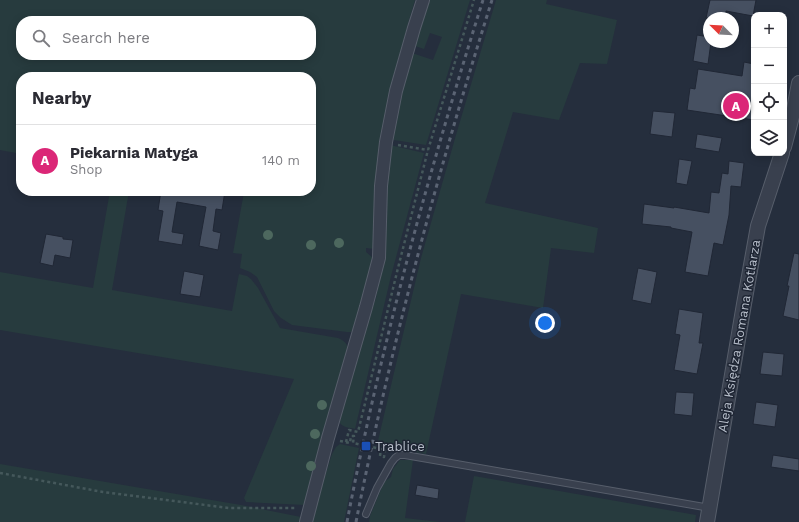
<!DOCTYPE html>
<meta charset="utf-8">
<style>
:root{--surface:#fff;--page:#f7f7f7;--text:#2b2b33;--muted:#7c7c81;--line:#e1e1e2;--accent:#db2777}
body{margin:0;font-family:"Work Sans",sans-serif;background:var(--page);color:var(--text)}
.controls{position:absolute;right:12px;top:12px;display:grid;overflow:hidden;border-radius:8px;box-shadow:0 2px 10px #0003}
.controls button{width:36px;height:36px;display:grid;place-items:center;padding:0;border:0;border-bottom:1px solid var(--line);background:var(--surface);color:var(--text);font:20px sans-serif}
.compass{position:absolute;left:703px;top:12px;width:36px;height:36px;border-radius:50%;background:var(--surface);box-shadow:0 2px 10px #0003;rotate:294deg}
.you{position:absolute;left:545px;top:323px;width:14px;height:14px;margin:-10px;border:3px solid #fff;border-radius:50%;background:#1a73e8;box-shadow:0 0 0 6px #1a73e833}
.badge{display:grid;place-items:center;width:26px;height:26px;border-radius:50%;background:var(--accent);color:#fff;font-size:13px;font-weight:700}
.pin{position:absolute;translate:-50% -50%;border:2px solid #fff;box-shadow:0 1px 4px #0006}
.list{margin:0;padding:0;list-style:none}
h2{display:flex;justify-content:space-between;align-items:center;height:52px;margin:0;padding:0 16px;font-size:17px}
h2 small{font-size:13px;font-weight:400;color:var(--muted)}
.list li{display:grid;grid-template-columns:26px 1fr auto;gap:12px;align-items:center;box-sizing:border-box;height:72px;padding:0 16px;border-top:1px solid var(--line)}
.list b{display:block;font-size:15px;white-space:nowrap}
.list p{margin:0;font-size:13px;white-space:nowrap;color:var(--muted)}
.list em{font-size:13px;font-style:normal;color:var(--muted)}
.icon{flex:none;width:22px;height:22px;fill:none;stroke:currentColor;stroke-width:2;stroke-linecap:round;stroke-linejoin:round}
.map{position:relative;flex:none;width:799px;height:522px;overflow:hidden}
.search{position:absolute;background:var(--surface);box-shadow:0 2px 10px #0003;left:16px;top:16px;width:300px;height:44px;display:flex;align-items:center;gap:10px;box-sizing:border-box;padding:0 14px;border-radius:16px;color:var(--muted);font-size:15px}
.panel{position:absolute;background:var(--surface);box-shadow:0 2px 10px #0003;left:16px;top:72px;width:300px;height:124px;border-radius:16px}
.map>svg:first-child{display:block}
.green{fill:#273b3e;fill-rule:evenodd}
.building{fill:#465061;stroke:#202735}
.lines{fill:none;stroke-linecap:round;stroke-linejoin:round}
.service-casing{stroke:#575e6b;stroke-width:8}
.minor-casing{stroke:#575e6b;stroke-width:14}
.tertiary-casing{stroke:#575e6b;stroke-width:16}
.path{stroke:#45585b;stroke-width:2.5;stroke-dasharray:3 3;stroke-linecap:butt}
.service{stroke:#39404e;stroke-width:6}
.minor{stroke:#39404e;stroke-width:12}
.tertiary{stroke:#39404e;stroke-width:14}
.rail{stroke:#5b6474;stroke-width:3;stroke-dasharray:4 4;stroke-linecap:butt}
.tree{fill:#4d685e}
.transit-dot{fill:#1a4fb4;stroke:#1e2533;stroke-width:1.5}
.labels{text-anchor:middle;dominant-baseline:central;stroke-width:3;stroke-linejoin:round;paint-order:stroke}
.street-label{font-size:13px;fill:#b5bcc8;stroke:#1e2533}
.poi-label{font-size:13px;fill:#b5bcc8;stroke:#1e2533;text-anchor:start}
</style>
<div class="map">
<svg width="799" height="522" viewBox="0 0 799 522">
<rect width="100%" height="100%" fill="#252e3d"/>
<g class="green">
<path d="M0,0h415l-7,24 -18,71 -15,154 -9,-1v4l6,5v8l-16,64 -5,3h-4l-55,-7 -11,-7 -7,-7 -17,-34 -7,-5 -10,-4 2,-14 -9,-1 11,-61 -6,-1h73v-114h-290v77l-21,-4zM21,21h290v34h-290z"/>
<polygon points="430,0 470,0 426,145 394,140 391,138 403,84 412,53 433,60 442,37 430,33 424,49 415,46 422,21"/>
<polygon points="496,0 547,0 546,4 617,20 607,64 580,63 559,120 513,112 485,203 598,228 594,253 551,248 543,308 461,294 426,454 400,449 401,445 392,443 390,447 377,445 421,258 456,135"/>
<path d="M390,145l34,8 -33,123 -36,153c-7,-2 -13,-1 -16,-8l25,-89 12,-34 8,-41 3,-38 -1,-47z"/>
<path d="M110,191h19l-17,99 120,21 7,-37 8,2 4,3 7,9 22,40 58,10c11,5 10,9 10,21l-43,146 -59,-3 -2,-4 50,-119 -294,-49v-58l93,16z"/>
<polygon points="340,444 359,448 344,522 310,522 332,454 336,447"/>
<polygon points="400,460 413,460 405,518 440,522 369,522 370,516 384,482 391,477 393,469"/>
<polygon points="0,464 241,505 301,517 299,522 0,522"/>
<polygon points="474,476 696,515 695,522 465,522"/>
</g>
<g class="building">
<polygon points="710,0 756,0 753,16 726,11 725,18 706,18"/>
<polygon points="697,35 709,37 709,42 711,42 708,64 693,61"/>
<polygon points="744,62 754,64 754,120 687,110 690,88 695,89 698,69 742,76"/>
<polygon points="653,111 675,113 672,137 650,134"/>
<polygon points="697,134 722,138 719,152 695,148"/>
<polygon points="679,159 692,161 687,185 676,183"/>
<polygon points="729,161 744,163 741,187 731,186 729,215 723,245 714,243 708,276 685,272 692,232 671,228 671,227 642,224 644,204 674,208 674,207 709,213 711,192 719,193 722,173 728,174"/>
<polygon points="161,191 225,191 222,210 216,209 213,231 221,233 218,250 199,246 206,207 177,202 172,232 184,234 182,245 158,241 163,211 158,210"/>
<polygon points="46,234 63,237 63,239 73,240 70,258 55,255 53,266 40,263"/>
<polygon points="794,253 799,254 799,320 783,316 789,286 787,286"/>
<polygon points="638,268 657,272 651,304 632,300"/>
<polygon points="184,271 204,275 200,297 180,294"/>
<polygon points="679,309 703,313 699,343 703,343 697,374 674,370 680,335 675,334"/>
<polygon points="763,352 784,354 782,376 760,374"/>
<polygon points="676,392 694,393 692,416 674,414"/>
<polygon points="756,402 778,405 775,427 753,424"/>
<polygon points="773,455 799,459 799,471 771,467"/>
<polygon points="417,485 439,489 438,499 415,495"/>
</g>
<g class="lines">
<defs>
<polyline id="service" points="366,514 377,488 391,463 395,458 399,455 405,455 710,508"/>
<polyline id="minor" points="306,522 328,438 366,307 379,258 381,186 386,142 396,91 414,28 423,0"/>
<g id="tertiary">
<polyline points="784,147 794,109 799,83"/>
<polyline points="707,522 744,304 758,226 782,153"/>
</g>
</defs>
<use href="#service" class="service-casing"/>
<use href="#minor" class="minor-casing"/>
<use href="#tertiary" class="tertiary-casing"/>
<g class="path">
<polyline points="398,145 428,150"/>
<polyline points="340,441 350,443 351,436 354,436 353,443 381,449 380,456 384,457 385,450 389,451"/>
<polyline points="346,442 349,430 358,432 398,268 428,150 474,0"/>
<polyline points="0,473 103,492 229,508 297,508"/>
</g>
<use href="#service" class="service"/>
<use href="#minor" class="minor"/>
<use href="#tertiary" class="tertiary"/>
<g class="rail">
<path d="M347,522c34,-177 82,-351 136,-522"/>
<path d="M356,522c35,-177 82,-351 136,-522"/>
</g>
</g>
<g class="tree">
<circle cx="268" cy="235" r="5"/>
<circle cx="339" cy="243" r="5"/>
<circle cx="311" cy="245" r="5"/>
<circle cx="322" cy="405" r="5"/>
<circle cx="315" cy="434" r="5"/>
<circle cx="311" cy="466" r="5"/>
</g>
<rect class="transit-dot" x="361" y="441" width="10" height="10" rx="2"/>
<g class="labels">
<g class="street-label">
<text transform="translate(739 336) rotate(-80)">Aleja Księdza Romana Kotlarza</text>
</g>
<g class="poi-label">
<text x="375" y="446">Trablice</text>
</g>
</g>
</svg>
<div class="controls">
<button>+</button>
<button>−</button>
<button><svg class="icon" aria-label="locate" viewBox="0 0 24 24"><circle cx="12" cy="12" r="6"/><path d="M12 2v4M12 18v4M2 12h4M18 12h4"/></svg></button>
<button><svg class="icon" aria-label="layers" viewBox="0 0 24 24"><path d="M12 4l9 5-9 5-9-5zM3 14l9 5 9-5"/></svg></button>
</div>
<svg class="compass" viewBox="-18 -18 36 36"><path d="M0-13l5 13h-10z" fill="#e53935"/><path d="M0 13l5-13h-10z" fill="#7c7c81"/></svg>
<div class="you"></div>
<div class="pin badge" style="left:736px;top:106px">A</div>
<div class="search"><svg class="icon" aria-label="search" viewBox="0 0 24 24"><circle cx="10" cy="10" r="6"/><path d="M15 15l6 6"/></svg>Search here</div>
<section class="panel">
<h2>Nearby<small></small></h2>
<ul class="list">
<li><span class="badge">A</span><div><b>Piekarnia Matyga</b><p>Shop</p></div><em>140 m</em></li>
</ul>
</section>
</div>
